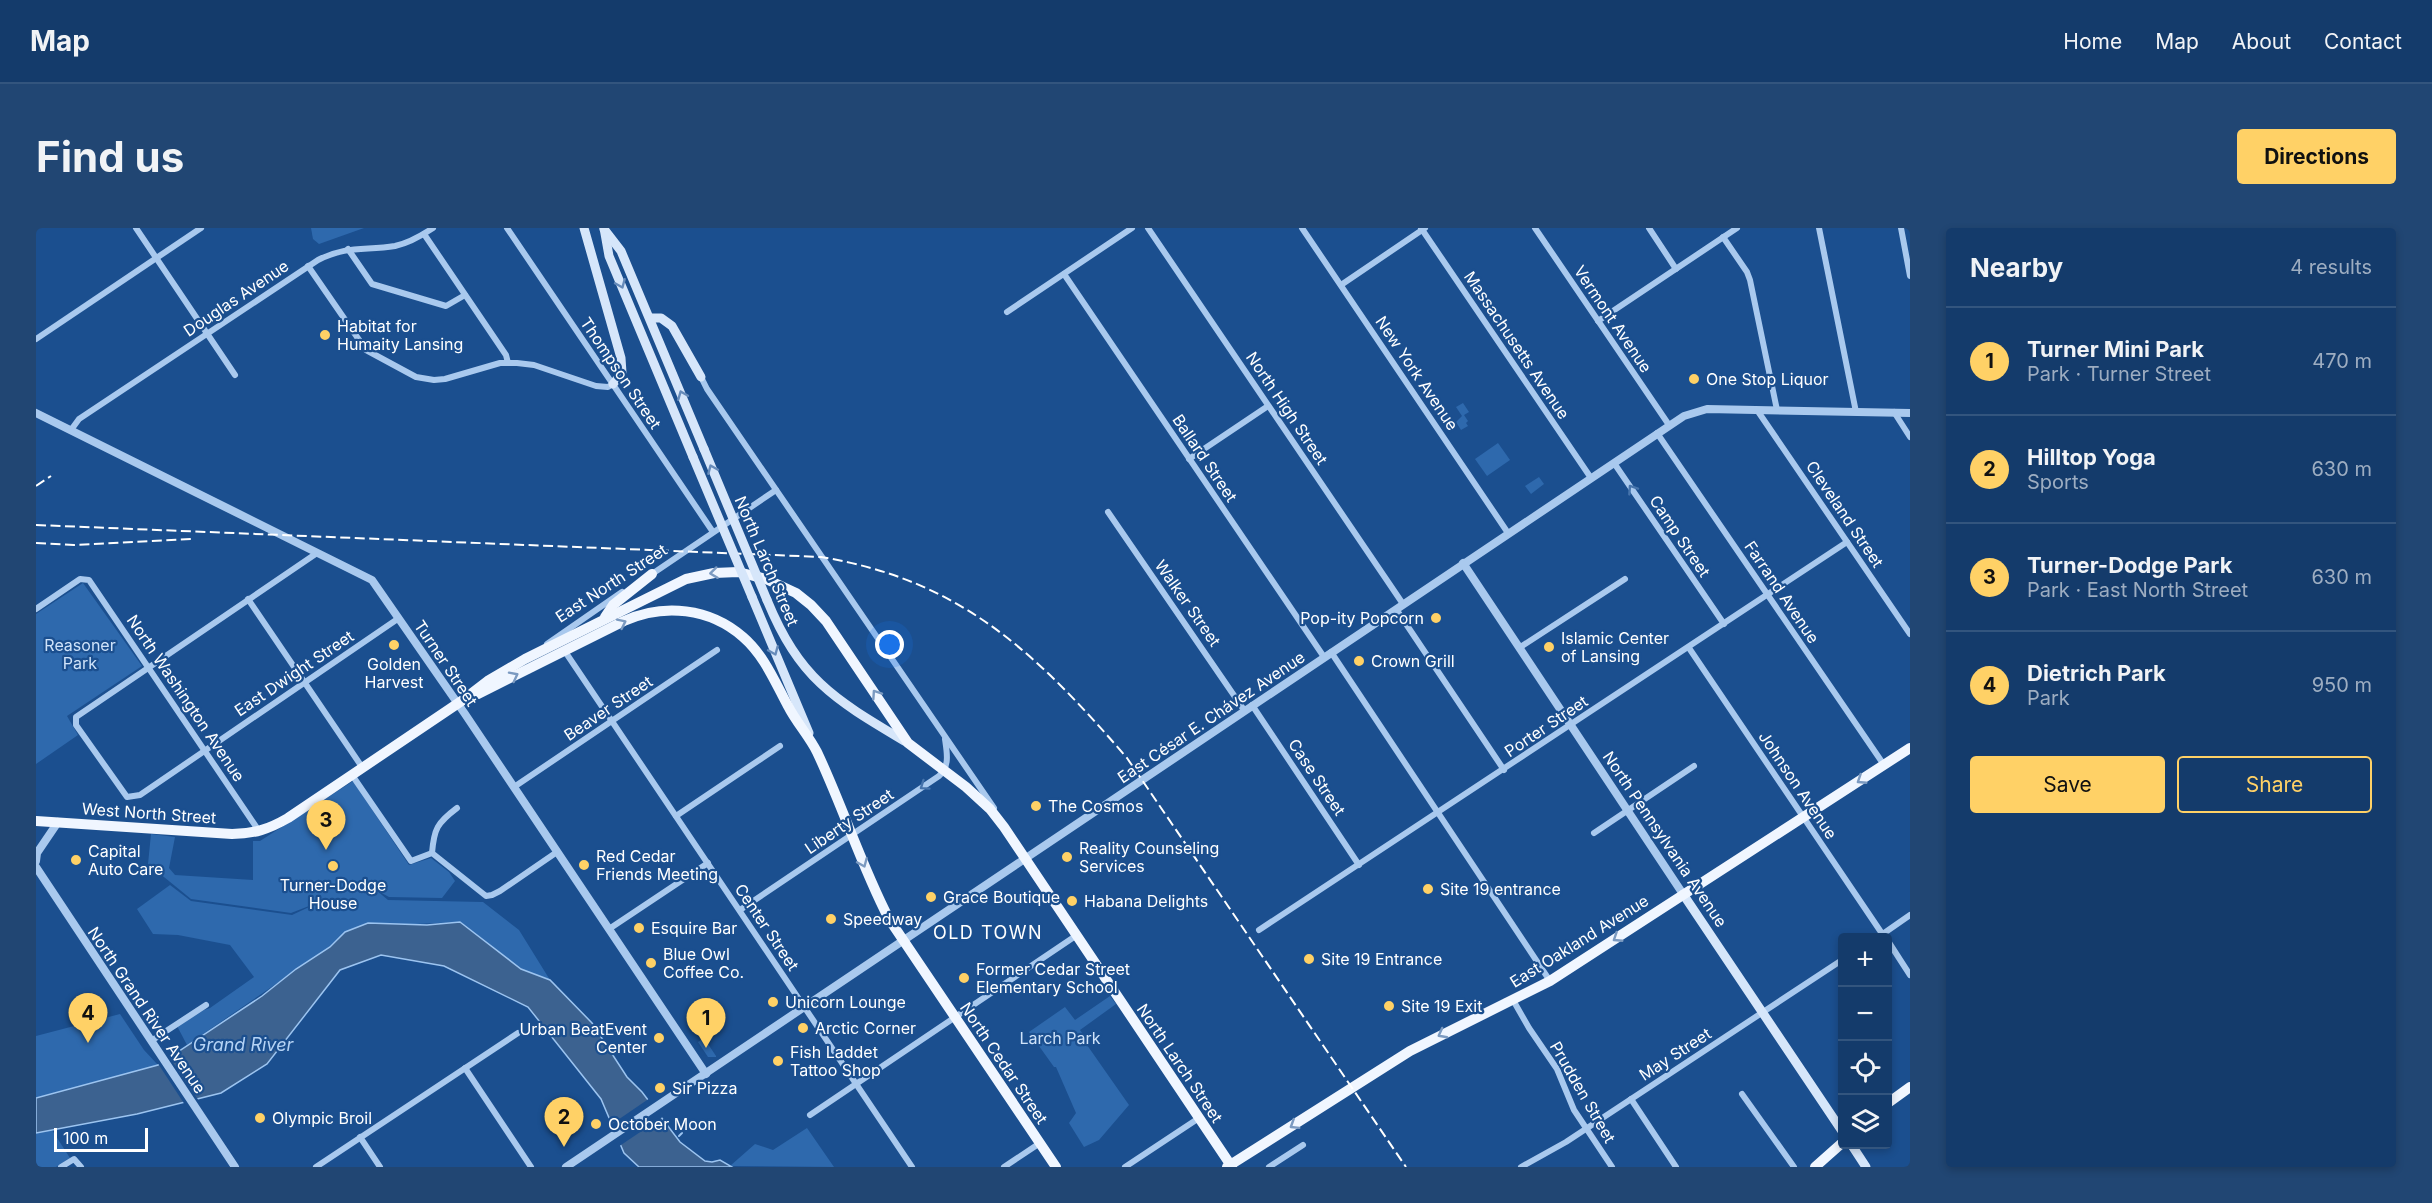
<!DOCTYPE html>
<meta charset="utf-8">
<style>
:root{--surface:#143b6b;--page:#214673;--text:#f1f3f6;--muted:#9dadc1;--line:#33557e;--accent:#ffd166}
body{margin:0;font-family:Inter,sans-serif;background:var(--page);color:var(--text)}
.controls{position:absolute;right:18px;bottom:18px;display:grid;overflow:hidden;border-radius:6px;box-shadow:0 3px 9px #0003}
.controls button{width:54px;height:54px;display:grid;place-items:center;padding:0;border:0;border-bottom:2px solid var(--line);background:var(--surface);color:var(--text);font:30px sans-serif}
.scale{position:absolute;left:18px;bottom:15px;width:94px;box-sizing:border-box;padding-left:6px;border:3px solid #fff;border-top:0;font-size:16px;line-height:21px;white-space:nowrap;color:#fff;-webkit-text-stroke:4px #1b4f8f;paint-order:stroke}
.you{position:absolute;left:854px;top:417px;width:21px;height:21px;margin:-15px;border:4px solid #fff;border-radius:50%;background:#1a73e8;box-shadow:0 0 0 9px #1a73e833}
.badge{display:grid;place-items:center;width:39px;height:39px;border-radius:50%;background:var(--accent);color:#111;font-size:20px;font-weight:700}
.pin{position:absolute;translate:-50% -50px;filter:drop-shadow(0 2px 3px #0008)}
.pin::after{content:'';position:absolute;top:32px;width:21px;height:18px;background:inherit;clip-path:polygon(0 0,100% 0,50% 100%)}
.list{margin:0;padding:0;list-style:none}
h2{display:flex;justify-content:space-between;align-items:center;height:78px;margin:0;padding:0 24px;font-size:26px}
h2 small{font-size:20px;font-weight:400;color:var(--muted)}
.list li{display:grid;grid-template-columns:39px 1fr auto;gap:18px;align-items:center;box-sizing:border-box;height:108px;padding:0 24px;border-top:2px solid var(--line)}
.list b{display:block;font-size:22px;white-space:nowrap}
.list p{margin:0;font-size:20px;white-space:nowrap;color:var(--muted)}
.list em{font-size:20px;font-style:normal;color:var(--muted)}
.actions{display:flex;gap:12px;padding:18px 24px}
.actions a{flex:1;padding:14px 0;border:2px solid var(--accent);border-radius:6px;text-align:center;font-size:21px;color:var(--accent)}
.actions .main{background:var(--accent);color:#111}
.icon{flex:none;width:33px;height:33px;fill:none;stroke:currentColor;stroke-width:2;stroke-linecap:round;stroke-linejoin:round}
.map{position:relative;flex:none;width:1874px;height:939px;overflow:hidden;border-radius:6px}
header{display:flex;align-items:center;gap:36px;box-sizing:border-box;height:84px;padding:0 30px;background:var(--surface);border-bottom:2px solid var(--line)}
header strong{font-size:28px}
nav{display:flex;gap:33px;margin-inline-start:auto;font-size:21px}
.intro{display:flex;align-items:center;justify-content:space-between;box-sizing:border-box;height:144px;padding:0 36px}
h1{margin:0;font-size:42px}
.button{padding:15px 27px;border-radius:6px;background:var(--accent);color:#111;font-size:21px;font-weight:700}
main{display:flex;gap:36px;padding:0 36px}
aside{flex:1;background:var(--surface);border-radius:6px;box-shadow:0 3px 9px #0003}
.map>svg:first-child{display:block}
.green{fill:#2e69ad}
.water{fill:#3c6290;stroke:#9cc4f0;stroke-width:1.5}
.pier{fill:#1b4f8f}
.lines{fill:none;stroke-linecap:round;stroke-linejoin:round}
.stream{stroke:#9cc4f0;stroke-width:2}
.minor{stroke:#a9c9ee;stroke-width:6}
.tertiary{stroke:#a9c9ee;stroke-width:8}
.secondary{stroke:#d6e6fa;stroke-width:9}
.primary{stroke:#f0f6ff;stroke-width:10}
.rail{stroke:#fff;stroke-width:2;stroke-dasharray:10 4.5;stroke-linecap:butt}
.secondary-bridge{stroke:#d6e6fa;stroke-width:9}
.oneway{stroke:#668bba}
.oneway2{stroke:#4674ac}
.oneway3{stroke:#7b9ac1}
.poi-dot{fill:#ffd166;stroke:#1b4f8f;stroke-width:2}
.labels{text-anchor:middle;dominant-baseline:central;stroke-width:4.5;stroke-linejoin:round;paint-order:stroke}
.street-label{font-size:16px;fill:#fff;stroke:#1b4f8f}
.poi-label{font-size:16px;fill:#fff;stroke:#1b4f8f;text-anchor:start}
.park-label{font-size:16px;fill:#cfe3fa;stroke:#1b4f8f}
.neighbourhood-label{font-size:18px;letter-spacing:1.5px;fill:#fff;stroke:#1b4f8f}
.water-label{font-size:18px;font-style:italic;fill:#b5d3f5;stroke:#1b4f8f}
</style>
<header>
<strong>Map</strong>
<nav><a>Home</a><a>Map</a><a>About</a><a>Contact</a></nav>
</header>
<div class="intro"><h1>Find us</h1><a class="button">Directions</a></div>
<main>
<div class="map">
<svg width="1874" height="939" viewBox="0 0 1874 939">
<rect width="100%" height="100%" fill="#1b4f8f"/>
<g class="green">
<polygon points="275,0 328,0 283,16 277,11"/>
<polygon points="1427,175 1433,184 1428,187 1432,193 1430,195 1432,198 1425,202 1420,194 1426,188 1420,179"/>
<polygon points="1462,215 1474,232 1451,248 1439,231"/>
<polygon points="1503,249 1508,256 1495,266 1489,258"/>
<polygon points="47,355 106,438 31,488 42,507 0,536 0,386"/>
<polygon points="317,553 373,637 395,630 413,644 419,653 406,670 353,669 327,655 318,659 326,656 340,662 352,672 447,674 483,702 514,752 485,741 424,694 358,697 309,704 294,719 151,817 141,798 168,782 174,780 218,749 194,717 142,707 117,706 101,681 134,657 155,673 256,687 286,673 255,685 155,671 112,636 115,606 139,609 133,640 139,647 217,652 217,613 224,613"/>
<polygon points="1074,768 1080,776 1044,802 1053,815 1051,817 1093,877 1063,912 1048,919 1033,895 1040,885 1020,839 1018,839 993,804 1029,779 1039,792"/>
<polygon points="84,786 108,822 122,837 0,870 0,808"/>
<polygon points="668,810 680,828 680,829 672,829 662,814"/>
<polygon points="771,900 798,939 694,938 719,916 737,922"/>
<polygon points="16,902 34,930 20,939 0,939 0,905"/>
</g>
<polygon class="water" points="424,694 485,741 514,752 556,795 591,849 606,864 644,914 669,933 676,934 684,932 696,939 603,939 588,925 565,871 492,779 408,738 345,727 304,742 231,836 185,865 101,886 0,905 0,870 122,837 226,768 260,741 294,719 309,704 332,695 391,697"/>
<g class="pier">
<polygon points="132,827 163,873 149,877 121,834"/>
<polygon points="614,870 628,888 582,919 573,898"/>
</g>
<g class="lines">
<polyline class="stream" points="643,908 646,905"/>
<g class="minor">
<polyline points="100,0 199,147"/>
<polyline points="471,0 677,304"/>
<polyline points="1112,0 1367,376"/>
<polyline points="1266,0 1472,305"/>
<polyline points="1385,0 1555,250"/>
<polyline points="1499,0 1633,197"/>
<polyline points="1613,0 1640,41"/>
<polyline points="1783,0 1820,184"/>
<polyline points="1865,0 1874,48"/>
<polyline points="388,6 470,127 472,135"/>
<polyline points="1687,9 1711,44 1714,52 1741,182"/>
<polyline points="312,21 336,56 410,78 429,67"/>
<polyline points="272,38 330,122 380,149 398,152 409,151 464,135 481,135 498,137 560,158 572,159 577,156"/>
<polyline points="1028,46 1288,429"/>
<polyline points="1305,57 1389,0"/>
<polyline points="971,84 1096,0"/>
<polyline points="1562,93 1701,0"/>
<polyline points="0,111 165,0"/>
<polyline points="665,149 671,161 958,580"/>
<polyline points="1721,182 1874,406"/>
<polyline points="1858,184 1874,209"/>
<path d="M35,202l8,-11 239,-159c29,-15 48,-9 77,-14 14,-3 26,-10 38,-18"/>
<polyline points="1621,205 1848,537"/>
<polyline points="1153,231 1232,178"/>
<polyline points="1578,235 1688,396"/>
<polyline points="1072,284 1208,482"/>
<polyline points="281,325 40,489 40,497 91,569 104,567 363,390"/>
<polyline points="616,346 740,262"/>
<polyline points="212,371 326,539"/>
<polyline points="0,381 44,351 53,352 223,603"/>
<polyline points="1360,381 1468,542"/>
<polyline points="511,416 586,364"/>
<polyline points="1483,420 1589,351"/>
<polyline points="1653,420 1849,710"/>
<polyline points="528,422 876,939"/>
<polyline points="1295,424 1514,753"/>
<polyline points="1216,477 1323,637"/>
<polyline points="316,547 375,633 396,625 450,668 456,667 464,663 521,624"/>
<polyline points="478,559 681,422"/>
<polyline points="640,588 744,518"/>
<polyline points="1558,605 1658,538"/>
<path d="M396,625c2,-24 5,-30 25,-45"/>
<path d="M704,682l199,-134c11,-10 8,-23 6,-37"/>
<polyline points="573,701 672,635"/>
<polyline points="1223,702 1811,314"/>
<polyline points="1841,710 1874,687"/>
<polyline points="1852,713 1874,747"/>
<polyline points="1477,772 1493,800 1521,841 1538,882 1576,939"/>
<polyline points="115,813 170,777"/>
<polyline points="429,840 495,939"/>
<polyline points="1706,866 1758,939"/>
<polyline points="1595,871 1640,939"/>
<polyline points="774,887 1041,707"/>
<polyline points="324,909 344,939"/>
<polyline points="25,939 38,931 45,939"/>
<polyline points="280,939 482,805"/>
<polyline points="968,939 1004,915"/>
<polyline points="1089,939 1163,890"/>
<polyline points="1233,939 1267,917"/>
<polyline points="1485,939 1530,914 1806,732"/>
</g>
<g class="tertiary">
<polyline points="0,185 336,352 429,486 670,846"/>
<polyline points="1427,335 1647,666"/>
<polyline points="0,633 1,625 22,594"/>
<polyline points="0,639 199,939"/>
<polyline points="530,939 1648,188 1671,181 1874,185"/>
</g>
<g class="secondary">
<polyline points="548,0 585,130 586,145 577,156"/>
<polyline points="568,0 573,28 657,229"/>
<polyline points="568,1 585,23 668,221"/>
<polyline points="614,90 625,90 636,98 665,149"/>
<polyline points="716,369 773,505"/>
<path d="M731,372c33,80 67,99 139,142"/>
<polyline points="1647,666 1806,903"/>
<polyline points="1815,916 1830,939"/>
</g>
<g class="primary">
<polyline points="569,389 577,377 616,346"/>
<path d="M442,466l146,-73c40,-18 86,-13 119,16 21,18 32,45 45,69 8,16 21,30 29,46 26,55 44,113 72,167l167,248"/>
<path d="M0,593l196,13c22,0 37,-5 56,-16l175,-118 26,-20 36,-21 161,-80 28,-6 24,-1 28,7 30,14 15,12 15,16 82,122 58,44 24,22 14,18 228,340"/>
<polyline points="1852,875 1874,859"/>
<polyline points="1191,939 1374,823 1514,753 1874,520"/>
<polyline points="1779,939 1806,915"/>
</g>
<g class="rail">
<polyline points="0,258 15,248"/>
<path d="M0,297l785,32c141,23 217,98 306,201l279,409"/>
<polyline points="0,315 38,317 157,311"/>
</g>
<g class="secondary-bridge">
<polyline points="668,221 731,372"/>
<polyline points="657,229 716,369"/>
</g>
</g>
<defs><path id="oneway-chevron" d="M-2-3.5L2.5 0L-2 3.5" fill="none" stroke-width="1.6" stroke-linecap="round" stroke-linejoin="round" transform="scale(1.5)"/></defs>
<g class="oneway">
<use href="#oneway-chevron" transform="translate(585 56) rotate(67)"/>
<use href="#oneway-chevron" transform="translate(646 167) rotate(-112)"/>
<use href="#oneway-chevron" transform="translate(676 241) rotate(-113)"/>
<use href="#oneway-chevron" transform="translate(738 423) rotate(67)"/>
</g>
<g class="oneway2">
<use href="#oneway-chevron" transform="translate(1596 261) rotate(-124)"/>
<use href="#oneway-chevron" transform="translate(888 558) rotate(145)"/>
</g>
<g class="oneway3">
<use href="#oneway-chevron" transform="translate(678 345) rotate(173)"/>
<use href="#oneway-chevron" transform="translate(586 395) rotate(-26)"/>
<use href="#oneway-chevron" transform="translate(478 448) rotate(-27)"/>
<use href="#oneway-chevron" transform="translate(840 466) rotate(-124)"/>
<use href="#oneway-chevron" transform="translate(1825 552) rotate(147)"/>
<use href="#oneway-chevron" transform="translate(827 635) rotate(67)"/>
<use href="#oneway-chevron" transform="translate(1581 710) rotate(147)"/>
<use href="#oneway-chevron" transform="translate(1406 806) rotate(152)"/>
<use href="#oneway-chevron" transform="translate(1258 897) rotate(148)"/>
</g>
<g class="poi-dot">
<circle cx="289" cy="107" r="6"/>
<circle cx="1658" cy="151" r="6"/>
<circle cx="1400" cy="390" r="6"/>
<circle cx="358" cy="417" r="6"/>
<circle cx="1513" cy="419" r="6"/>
<circle cx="1323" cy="433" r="6"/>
<circle cx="1000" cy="578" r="6"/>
<circle cx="1031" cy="629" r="6"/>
<circle cx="40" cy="632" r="6"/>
<circle cx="548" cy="637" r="6"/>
<circle cx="297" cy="638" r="6"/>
<circle cx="1392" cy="661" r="6"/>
<circle cx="895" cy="669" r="6"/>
<circle cx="1036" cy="673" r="6"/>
<circle cx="795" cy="691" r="6"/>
<circle cx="603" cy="700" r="6"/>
<circle cx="1273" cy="731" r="6"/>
<circle cx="615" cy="735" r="6"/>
<circle cx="928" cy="750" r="6"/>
<circle cx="737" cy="774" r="6"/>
<circle cx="1353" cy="778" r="6"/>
<circle cx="767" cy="800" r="6"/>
<circle cx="623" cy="810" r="6"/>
<circle cx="742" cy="833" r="6"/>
<circle cx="624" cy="860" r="6"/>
<circle cx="224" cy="890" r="6"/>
<circle cx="560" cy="896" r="6"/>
</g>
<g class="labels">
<g class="street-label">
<text transform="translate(200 70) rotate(-34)">Douglas Avenue</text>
<text transform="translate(1577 91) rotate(56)">Vermont Avenue</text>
<text transform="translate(1481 117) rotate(56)">Massachusetts Avenue</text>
<text transform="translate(585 145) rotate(56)">Thompson Street</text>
<text transform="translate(1381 145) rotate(56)">New York Avenue</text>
<text transform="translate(1251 180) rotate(56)">North High Street</text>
<text transform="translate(1169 230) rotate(56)">Ballard Street</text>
<text transform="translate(1809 286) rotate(56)">Cleveland Street</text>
<text transform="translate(1644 308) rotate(56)">Camp Street</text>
<text transform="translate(731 333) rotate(67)">North Larch Street</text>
<text transform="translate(575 355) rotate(-33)">East North Street</text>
<text transform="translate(1746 364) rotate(56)">Farrand Avenue</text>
<text transform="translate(1152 375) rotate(55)">Walker Street</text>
<text transform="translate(410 435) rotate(56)">Turner Street</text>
<text transform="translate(258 445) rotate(-34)">East Dwight Street</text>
<text transform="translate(150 470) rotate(56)">North Washington Avenue</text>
<text transform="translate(572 480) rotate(-34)">Beaver Street</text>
<text transform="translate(1175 489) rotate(-34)">East César E. Chávez Avenue</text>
<text transform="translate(1510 498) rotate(-34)">Porter Street</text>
<text transform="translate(1281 549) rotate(56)">Case Street</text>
<text transform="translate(1762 557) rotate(56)">Johnson Avenue</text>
<text transform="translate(113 585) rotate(4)">West North Street</text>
<text transform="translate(813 593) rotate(-34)">Liberty Street</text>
<text transform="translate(1629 611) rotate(56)">North Pennsylvania Avenue</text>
<text transform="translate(731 699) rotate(56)">Center Street</text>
<text transform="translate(1543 713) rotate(-32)">East Oakland Avenue</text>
<text transform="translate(111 782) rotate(56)">North Grand River Avenue</text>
<text transform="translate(1639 826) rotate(-33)">May Street</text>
<text transform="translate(968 835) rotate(56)">North Cedar Street</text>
<text transform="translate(1144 835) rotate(56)">North Larch Street</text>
<text transform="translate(1547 864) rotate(60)">Prudden Street</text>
</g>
<g class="poi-label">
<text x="301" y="98">Habitat for<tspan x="301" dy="18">Humaity Lansing</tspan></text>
<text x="1670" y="151">One Stop Liquor</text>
<text x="1388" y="390" text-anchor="end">Pop-ity Popcorn</text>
<text x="1525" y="410">Islamic Center<tspan x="1525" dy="18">of Lansing</tspan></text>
<text x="1335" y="433">Crown Grill</text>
<text x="358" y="436" text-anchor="middle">Golden<tspan x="358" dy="18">Harvest</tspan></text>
<text x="1012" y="578">The Cosmos</text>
<text x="1043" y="620">Reality Counseling<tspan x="1043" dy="18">Services</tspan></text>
<text x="52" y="623">Capital<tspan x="52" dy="18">Auto Care</tspan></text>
<text x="560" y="628">Red Cedar<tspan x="560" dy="18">Friends Meeting</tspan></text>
<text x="297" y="657" text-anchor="middle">Turner-Dodge<tspan x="297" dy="18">House</tspan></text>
<text x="1404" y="661">Site 19 entrance</text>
<text x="907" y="669">Grace Boutique</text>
<text x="1048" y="673">Habana Delights</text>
<text x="807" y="691">Speedway</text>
<text x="615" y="700">Esquire Bar</text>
<text x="627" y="726">Blue Owl<tspan x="627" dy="18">Coffee Co.</tspan></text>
<text x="1285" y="731">Site 19 Entrance</text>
<text x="940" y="741">Former Cedar Street<tspan x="940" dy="18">Elementary School</tspan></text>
<text x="749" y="774">Unicorn Lounge</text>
<text x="1365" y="778">Site 19 Exit</text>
<text x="779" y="800">Arctic Corner</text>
<text x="611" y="801" text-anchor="end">Urban BeatEvent<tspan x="611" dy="18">Center</tspan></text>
<text x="754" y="824">Fish Laddet<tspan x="754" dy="18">Tattoo Shop</tspan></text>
<text x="636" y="860">Sir Pizza</text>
<text x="236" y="890">Olympic Broil</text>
<text x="572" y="896">October Moon</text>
</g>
<g class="park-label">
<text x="44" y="417">Reasoner<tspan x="44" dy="18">Park</tspan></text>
<text x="1024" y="810">Larch Park</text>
</g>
<g class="neighbourhood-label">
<text x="952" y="704">OLD TOWN</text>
</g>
<g class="water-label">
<text x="207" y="816">Grand River</text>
</g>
</g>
</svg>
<div class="controls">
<button>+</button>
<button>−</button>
<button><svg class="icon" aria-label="locate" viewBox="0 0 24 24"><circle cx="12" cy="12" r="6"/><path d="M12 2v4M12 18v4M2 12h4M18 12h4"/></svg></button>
<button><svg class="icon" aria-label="layers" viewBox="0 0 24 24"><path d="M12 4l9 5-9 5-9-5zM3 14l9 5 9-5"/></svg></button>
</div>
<div class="scale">100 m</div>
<div class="you"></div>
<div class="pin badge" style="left:670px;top:820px">1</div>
<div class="pin badge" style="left:528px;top:919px">2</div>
<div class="pin badge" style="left:290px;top:622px">3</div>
<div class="pin badge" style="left:52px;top:815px">4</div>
</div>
<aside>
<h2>Nearby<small>4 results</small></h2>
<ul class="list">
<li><span class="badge">1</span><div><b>Turner Mini Park</b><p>Park · Turner Street</p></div><em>470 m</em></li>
<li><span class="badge">2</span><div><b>Hilltop Yoga</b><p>Sports</p></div><em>630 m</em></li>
<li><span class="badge">3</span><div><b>Turner-Dodge Park</b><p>Park · East North Street</p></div><em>630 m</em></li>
<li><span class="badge">4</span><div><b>Dietrich Park</b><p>Park</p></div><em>950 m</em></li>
</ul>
<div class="actions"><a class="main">Save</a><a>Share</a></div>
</aside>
</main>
